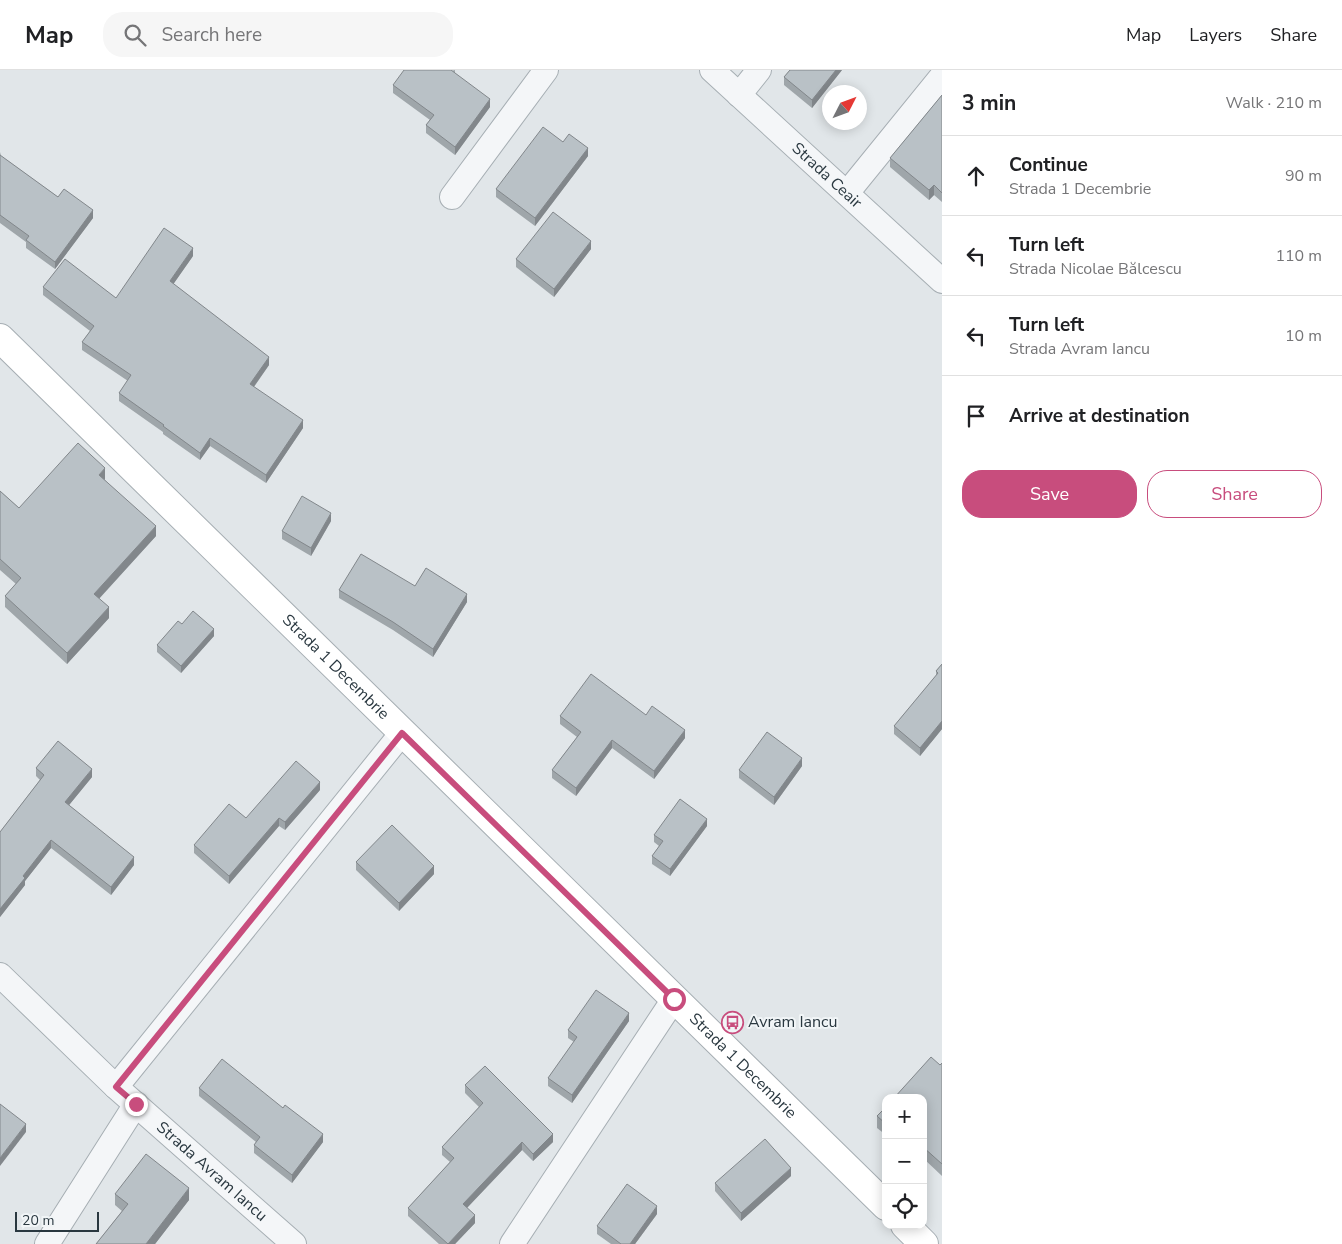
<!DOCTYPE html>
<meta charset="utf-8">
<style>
:root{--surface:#fff;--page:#f6f6f6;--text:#202124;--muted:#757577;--line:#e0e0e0;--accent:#c84d7d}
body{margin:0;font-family:"Nunito Sans",sans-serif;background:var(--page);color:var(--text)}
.controls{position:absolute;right:15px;bottom:15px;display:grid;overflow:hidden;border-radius:10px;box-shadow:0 2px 12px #0003}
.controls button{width:45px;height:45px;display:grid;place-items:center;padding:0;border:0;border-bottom:1px solid var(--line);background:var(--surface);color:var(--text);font:25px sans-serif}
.compass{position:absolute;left:822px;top:15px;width:45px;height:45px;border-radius:50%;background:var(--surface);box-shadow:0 2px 12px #0003;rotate:48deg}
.scale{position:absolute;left:15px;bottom:12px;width:84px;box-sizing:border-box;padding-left:5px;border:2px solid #2a3840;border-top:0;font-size:14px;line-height:18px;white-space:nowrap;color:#2a3840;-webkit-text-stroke:4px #f1f5f7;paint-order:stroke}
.stop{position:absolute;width:15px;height:15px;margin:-11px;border:4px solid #c84d7d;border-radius:50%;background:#fff}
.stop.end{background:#c84d7d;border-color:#fff;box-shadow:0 1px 5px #0008}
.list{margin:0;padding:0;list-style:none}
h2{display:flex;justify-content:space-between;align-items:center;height:65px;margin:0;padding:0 20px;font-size:21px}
h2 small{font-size:16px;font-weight:400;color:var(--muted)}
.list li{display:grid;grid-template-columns:32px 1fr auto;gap:15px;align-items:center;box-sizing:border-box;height:80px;padding:0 20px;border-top:1px solid var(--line)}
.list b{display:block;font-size:19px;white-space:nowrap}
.list p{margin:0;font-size:16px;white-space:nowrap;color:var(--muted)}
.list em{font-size:16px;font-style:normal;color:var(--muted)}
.actions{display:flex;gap:10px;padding:15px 20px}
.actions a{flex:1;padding:11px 0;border:1px solid var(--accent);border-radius:20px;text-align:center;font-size:18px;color:var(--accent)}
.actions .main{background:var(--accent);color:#fff}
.icon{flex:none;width:28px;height:28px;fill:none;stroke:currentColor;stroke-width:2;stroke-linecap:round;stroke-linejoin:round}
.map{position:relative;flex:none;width:942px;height:1174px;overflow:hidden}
header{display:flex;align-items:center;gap:30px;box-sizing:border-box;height:70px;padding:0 25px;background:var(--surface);border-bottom:1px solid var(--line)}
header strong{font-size:24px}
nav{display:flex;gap:28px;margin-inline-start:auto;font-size:18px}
.search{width:350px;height:45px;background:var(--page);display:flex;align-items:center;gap:12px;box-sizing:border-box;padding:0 18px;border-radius:20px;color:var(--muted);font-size:19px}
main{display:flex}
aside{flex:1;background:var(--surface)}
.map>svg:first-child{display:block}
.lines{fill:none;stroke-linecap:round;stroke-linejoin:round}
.minor-casing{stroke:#a6aeb3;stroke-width:26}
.secondary-casing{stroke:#a6aeb3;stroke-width:30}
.minor{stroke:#f4f6f8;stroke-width:24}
.secondary{stroke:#fff;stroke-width:28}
.wall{fill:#9fa6aa}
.shaded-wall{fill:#82878b}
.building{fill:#b9c1c6;stroke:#82878b}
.route{stroke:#c84d7d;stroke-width:6}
.labels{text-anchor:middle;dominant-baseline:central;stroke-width:4;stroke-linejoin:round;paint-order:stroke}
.street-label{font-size:16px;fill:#2a3840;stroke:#f1f5f7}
.poi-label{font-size:16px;fill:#2a3840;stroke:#f1f5f7;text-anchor:start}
</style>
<header>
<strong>Map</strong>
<div class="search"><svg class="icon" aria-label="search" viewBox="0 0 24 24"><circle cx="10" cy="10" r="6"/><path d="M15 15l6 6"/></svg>Search here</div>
<nav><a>Map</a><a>Layers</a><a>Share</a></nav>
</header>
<main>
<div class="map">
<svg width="942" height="1174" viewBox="0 0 942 1174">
<rect width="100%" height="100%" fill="#e1e6e9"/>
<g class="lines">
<defs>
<g id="minor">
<path id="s1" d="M712,0l230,211"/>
<polyline points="739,25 759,0"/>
<polyline points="847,123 942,6"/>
<polyline points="452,127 546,0"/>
<path id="s2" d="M0,905l116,112 178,157"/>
<polyline points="116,1017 402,663"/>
<polyline points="47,1174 136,1034"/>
<polyline points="512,1174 674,929"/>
</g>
<g id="secondary">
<path id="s3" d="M0,268l886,868"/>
<polyline points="905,1155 924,1174"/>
</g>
</defs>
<use href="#minor" class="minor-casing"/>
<use href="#secondary" class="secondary-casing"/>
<use href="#minor" class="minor"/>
<use href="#secondary" class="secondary"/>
</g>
<g class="wall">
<polygon points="455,0 455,3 490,37 455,85 426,63 426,55 430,50 393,23 393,15"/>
<polygon points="790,0 842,0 812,38 784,15 784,7"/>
<polygon points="942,25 942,132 934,125 929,130 890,97 890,88"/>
<polygon points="563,72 588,86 535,156 496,127 496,119"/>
<polygon points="0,82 1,86 58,127 93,148 55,199 26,178 26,172 0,153"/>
<polygon points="591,179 554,227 516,197 516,189"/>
<polygon points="193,186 173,214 269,295 254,317 303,358 266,413 210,376 200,390 163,364 163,362 119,331 119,323 128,311 82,280 82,272 90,261 43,225 43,217 116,228"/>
<polygon points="105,409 105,410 156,466 99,529 109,548 67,594 5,537 5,526 16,514 0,500 0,421 19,438"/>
<polygon points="331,451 311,486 282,469 282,461"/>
<polygon points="415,516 467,532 433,587 393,560 339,528 339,520"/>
<polygon points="182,554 214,566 181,603 157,582 157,575"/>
<polygon points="942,594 942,659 920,686 894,664 894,656 936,606 936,601"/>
<polygon points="646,645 685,668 654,709 612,678 576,726 552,708 552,700 577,667 560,654 560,646"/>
<polygon points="802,696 774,735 739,708 739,700"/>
<polygon points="36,698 92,707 69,735 134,795 111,825 51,778 25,811 25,815 0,847 0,762 40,710 36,706"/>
<polygon points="320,720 285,760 279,756 229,814 194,783 194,775 246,748"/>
<polygon points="707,756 670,806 652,794 652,786 659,776 654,772 654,765"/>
<polygon points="356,792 434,804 399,841 356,800"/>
<polygon points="629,951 572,1033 548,1016 548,1008 574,972 568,968 568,960"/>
<polygon points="942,993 942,1106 923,1088 923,1028"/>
<polygon points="465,1015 553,1072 533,1091 522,1080 467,1138 475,1153 455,1174 439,1174 408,1146 408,1138 450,1092 442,1085 442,1077 479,1037 465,1023"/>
<polygon points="199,1018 283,1038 323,1072 292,1113 254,1083 254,1075 256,1072 199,1026"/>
<polygon points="886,1037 886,1065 877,1058 877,1046"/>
<polygon points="791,1106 741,1151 715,1121 715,1113"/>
<polygon points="115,1124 189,1130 155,1174 96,1174 122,1141 115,1135"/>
<polygon points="657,1144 635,1174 611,1174 597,1164 597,1156"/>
</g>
<g class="shaded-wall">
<polygon points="836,0 842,0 812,38 812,30"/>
<polygon points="490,29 490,37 455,85 455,77"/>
<polygon points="588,78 588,86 535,156 535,148"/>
<polygon points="934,115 934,125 929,130 929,120"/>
<polygon points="93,140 93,148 55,199 55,192"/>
<polygon points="591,171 591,179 554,227 554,219"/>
<polygon points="193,178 193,186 170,219 170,211"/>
<polygon points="269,287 269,295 250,322 250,314"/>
<polygon points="303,350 303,358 266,413 266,405"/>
<polygon points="210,368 210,376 200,390 200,383"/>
<polygon points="105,398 105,409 99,415 99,405"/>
<polygon points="331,443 331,451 311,486 311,478"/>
<polygon points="156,456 156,466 94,534 94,524"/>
<polygon points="467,524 467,532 433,587 433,579"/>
<polygon points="109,537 109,548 67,594 67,583"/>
<polygon points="214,559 214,566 181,603 181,596"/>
<polygon points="942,651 942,659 920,686 920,678"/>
<polygon points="685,660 685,668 654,709 654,701"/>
<polygon points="612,670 612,678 576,726 576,718"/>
<polygon points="802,688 802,696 774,735 774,727"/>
<polygon points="92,699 92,707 65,740 65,732"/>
<polygon points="320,712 320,720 285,760 285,752"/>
<polygon points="279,748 279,756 229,814 229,806"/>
<polygon points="707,749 707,756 670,806 670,799"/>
<polygon points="51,770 51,778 25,811 25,815 0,847 0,839 23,806"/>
<polygon points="134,787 134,795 111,825 111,817"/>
<polygon points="434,796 434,804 399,841 399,833"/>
<polygon points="629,943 629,951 572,1033 572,1025"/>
<polygon points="26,1054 26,1062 0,1096 0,1088"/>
<polygon points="323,1064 323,1072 292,1113 292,1105"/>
<polygon points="553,1064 553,1072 533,1091 533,1084"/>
<polygon points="522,1072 522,1080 463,1142 463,1134"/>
<polygon points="791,1098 791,1106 741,1151 741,1143"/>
<polygon points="189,1118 189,1130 155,1174 146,1174"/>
<polygon points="657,1136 657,1144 635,1174 630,1174"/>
<polygon points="475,1145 475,1153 455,1174 448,1174"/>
</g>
<g class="building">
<polygon points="404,0 451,0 490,29 455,77 426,55 434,45 393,15"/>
<polygon points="790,0 836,0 812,30 784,7"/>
<polygon points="942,25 942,123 934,115 929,120 890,88"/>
<polygon points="543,57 563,72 569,64 588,78 535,148 496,119"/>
<polygon points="0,85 58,127 64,119 93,140 55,192 26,170 29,166 0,145"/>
<polygon points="553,142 591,171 554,219 516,189"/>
<polygon points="164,158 193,178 170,211 269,287 250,314 303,350 266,405 210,368 200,383 163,356 164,355 119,323 131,305 82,272 94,256 43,217 65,189 116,228"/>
<polygon points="78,373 105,398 99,405 156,456 94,524 109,537 67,583 5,526 21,508 0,489 0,421 19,438"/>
<polygon points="302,426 331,443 311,478 282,461"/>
<polygon points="361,484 415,516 426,498 467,524 433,579 393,552 339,520"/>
<polygon points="193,541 214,559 181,596 157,575 178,551 182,554"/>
<polygon points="942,594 942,651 920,678 894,656 938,603 936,601"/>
<polygon points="591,604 646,645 652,636 685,660 654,701 612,670 576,718 552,700 581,662 560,646"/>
<polygon points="767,662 802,688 774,727 739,700"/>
<polygon points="58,671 92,699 65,732 134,787 111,817 51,770 23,806 25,808 0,839 0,762 44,705 36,698"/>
<polygon points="296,691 320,712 285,752 279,748 229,806 194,775 229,734 246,748"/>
<polygon points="680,729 707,749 670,799 652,786 663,771 654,765"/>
<polygon points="392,755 434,796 399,833 356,792"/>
<polygon points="596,920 629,943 572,1025 548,1008 577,967 568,960"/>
<polygon points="931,987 940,995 942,993 942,1094 923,1077 923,1028 894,1028"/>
<polygon points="222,989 283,1038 285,1035 323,1064 292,1105 254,1075 260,1067 199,1018"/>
<polygon points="485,996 553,1064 533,1084 522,1072 463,1134 475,1145 448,1174 408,1138 454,1088 442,1077 483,1033 465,1015"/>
<polygon points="0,1034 26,1054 0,1088"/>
<polygon points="886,1037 886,1054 877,1046"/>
<polygon points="765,1069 791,1098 741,1143 715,1113"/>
<polygon points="146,1084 189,1118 146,1174 96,1174 128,1134 115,1124"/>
<polygon points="627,1114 657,1136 630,1174 621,1174 597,1156"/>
</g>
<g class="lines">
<polyline class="route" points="136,1034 116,1017 402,663 674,929"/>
</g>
<defs>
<symbol id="bus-ring" viewBox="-11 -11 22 22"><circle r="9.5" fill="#f1f5f7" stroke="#c84d7d" stroke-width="1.5"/><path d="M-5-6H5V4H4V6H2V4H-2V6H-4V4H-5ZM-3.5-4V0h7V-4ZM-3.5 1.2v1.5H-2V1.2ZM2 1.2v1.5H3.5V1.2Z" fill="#c84d7d"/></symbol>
</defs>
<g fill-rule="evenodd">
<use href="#bus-ring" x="720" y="940" width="25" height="25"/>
</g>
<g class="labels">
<g class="street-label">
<text stroke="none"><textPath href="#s1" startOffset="156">Strada Ceair</textPath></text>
<text stroke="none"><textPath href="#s3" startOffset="470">Strada 1 Decembrie</textPath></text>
<text stroke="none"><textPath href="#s3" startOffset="1040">Strada 1 Decembrie</textPath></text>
<text stroke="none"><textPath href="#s2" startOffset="289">Strada Avram Iancu</textPath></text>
</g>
<g class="poi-label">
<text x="748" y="952">Avram Iancu</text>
</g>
</g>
</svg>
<div class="controls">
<button>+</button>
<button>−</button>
<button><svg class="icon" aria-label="locate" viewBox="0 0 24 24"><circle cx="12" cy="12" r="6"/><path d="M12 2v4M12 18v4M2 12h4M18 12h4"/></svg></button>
</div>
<svg class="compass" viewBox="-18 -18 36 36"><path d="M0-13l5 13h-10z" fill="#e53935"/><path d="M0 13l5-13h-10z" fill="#757577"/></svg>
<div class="scale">20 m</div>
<div class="stop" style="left:674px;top:929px"></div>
<div class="stop end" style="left:136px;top:1034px"></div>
</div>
<aside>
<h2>3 min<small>Walk · 210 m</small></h2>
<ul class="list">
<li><svg class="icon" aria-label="ahead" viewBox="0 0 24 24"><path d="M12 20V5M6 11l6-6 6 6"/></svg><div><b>Continue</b><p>Strada 1 Decembrie</p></div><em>90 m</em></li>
<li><svg class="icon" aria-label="left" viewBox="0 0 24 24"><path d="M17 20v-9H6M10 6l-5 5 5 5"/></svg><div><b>Turn left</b><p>Strada Nicolae Bălcescu</p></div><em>110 m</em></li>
<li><svg class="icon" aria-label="left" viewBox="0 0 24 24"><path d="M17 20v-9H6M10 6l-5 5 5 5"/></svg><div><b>Turn left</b><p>Strada Avram Iancu</p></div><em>10 m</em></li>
<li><svg class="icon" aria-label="arrive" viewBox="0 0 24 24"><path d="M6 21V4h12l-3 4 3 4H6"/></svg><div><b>Arrive at destination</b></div></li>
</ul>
<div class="actions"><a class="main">Save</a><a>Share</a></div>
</aside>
</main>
